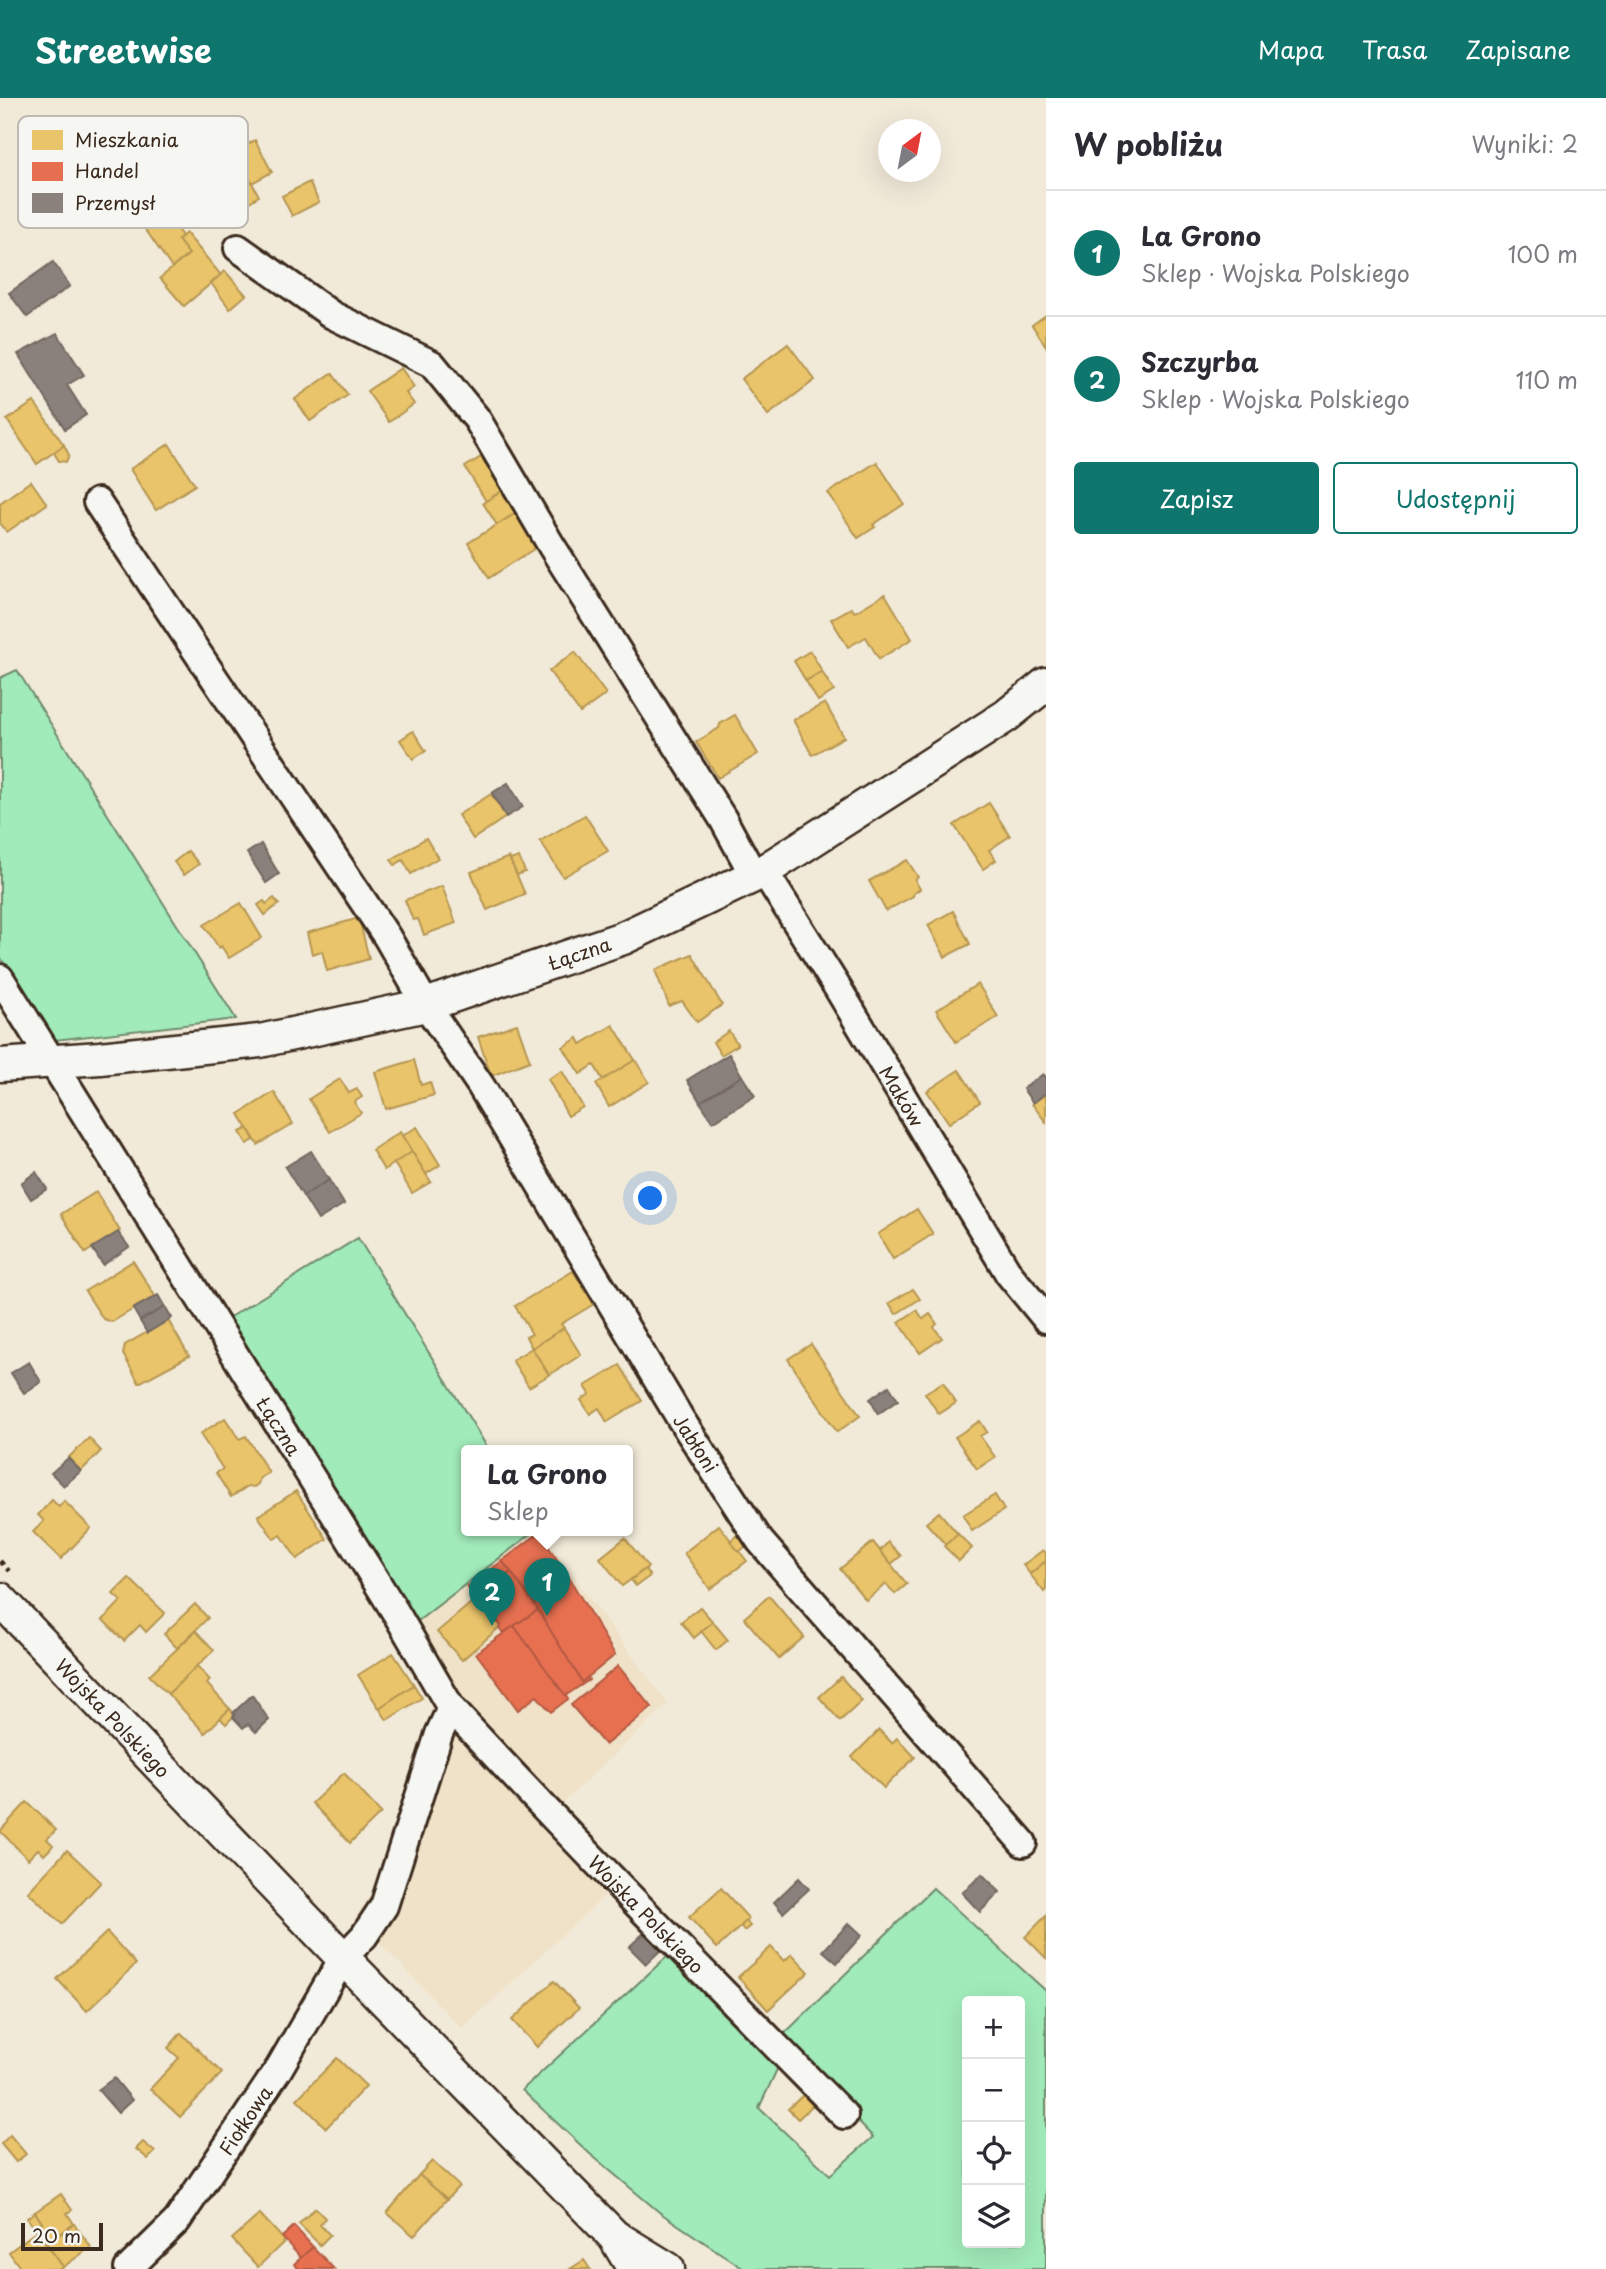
<!DOCTYPE html>
<html lang="pl">
<meta charset="utf-8">
<style>
:root{--surface:#fff;--page:#f7f7f7;--text:#2b2b33;--muted:#7c7c81;--line:#e1e1e2;--accent:#0f766e}
body{margin:0;font-family:"Playpen Sans",sans-serif;background:var(--page);color:var(--text)}
.controls{position:absolute;right:21px;bottom:21px;display:grid;overflow:hidden;border-radius:7px;box-shadow:0 7px 28px #0002}
.controls button{width:63px;height:63px;display:grid;place-items:center;padding:0;border:0;border-bottom:2px solid var(--line);background:var(--surface);color:var(--text);font:35px sans-serif}
.compass{position:absolute;left:878px;top:21px;width:63px;height:63px;border-radius:50%;background:var(--surface);box-shadow:0 7px 28px #0002;rotate:32deg}
.scale{position:absolute;left:21px;bottom:18px;width:82px;box-sizing:border-box;padding-left:7px;border:4px solid #3b2a1e;border-top:0;font-size:19px;line-height:24px;white-space:nowrap;color:#3b2a1e;-webkit-text-stroke:5px #f6f6f2;paint-order:stroke}
.you{position:absolute;left:651px;top:1101px;width:24px;height:24px;margin:-18px;border:5px solid #fff;border-radius:50%;background:#1a73e8;box-shadow:0 0 0 10px #1a73e833}
.badge{display:grid;place-items:center;width:46px;height:46px;border-radius:50%;background:var(--accent);color:#fff;font-size:23px;font-weight:700}
.pin{position:absolute;translate:-50% -58px;filter:drop-shadow(0 2px 4px #0008)}
.pin::after{content:'';position:absolute;top:37px;width:24px;height:21px;background:inherit;clip-path:polygon(0 0,100% 0,50% 100%)}
.popup{position:absolute;left:461px;top:1347px;width:172px;height:91px;box-sizing:border-box;display:grid;place-content:center;border-radius:7px;background:var(--surface);filter:drop-shadow(0 2px 5px #0005);font-size:23px;white-space:nowrap;color:var(--muted)}
.popup b{font-size:26px;color:var(--text)}
.popup::after{content:'';position:absolute;left:50%;top:100%;margin-left:-14px;border:14px solid transparent;border-top-color:var(--surface)}
.list{margin:0;padding:0;list-style:none}
h2{display:flex;justify-content:space-between;align-items:center;height:91px;margin:0;padding:0 28px;font-size:30px}
h2 small{font-size:23px;font-weight:400;color:var(--muted)}
.list li{display:grid;grid-template-columns:46px 1fr auto;gap:21px;align-items:center;box-sizing:border-box;height:126px;padding:0 28px;border-top:2px solid var(--line)}
.list b{display:block;font-size:26px;white-space:nowrap}
.list p{margin:0;font-size:23px;white-space:nowrap;color:var(--muted)}
.list em{font-size:23px;font-style:normal;color:var(--muted)}
.actions{display:flex;gap:14px;padding:21px 28px}
.actions a{flex:1;padding:16px 0;border:2px solid var(--accent);border-radius:7px;text-align:center;font-size:24px;color:var(--accent)}
.actions .main{background:var(--accent);color:#fff}
.icon{flex:none;width:38px;height:38px;fill:none;stroke:currentColor;stroke-width:2;stroke-linecap:round;stroke-linejoin:round}
.map{position:relative;flex:none;width:1046px;height:2171px;overflow:hidden}
header{display:flex;align-items:center;gap:42px;box-sizing:border-box;height:98px;padding:0 35px;background:var(--accent);color:#fff}
header strong{font-size:33px}
nav{display:flex;gap:38px;margin-inline-start:auto;font-size:24px}
main{display:flex}
aside{flex:1;background:var(--surface)}
.map>svg:first-child{display:block}
.built{fill:#efe2c8}
.green{fill:#a1ebba;stroke:#6e8a6c;stroke-width:2;fill-rule:evenodd}
.homes{fill:#e9c46a;stroke:#b59653;stroke-width:2}
.shops{fill:#e76f51;stroke:#b35a42;stroke-width:2}
.industry{fill:#8a817c;stroke:#726760;stroke-width:2}
.lines{fill:none;stroke-linecap:round;stroke-linejoin:round}
.minor-casing{stroke:#3b2a1e;stroke-width:32}
.tertiary-casing{stroke:#3b2a1e;stroke-width:37}
.path{stroke:#3b2a1e;stroke-width:4.5;stroke-dasharray:5 5;stroke-linecap:butt}
.minor{stroke:#f6f6f2;stroke-width:26}
.tertiary{stroke:#f6f6f2;stroke-width:32}
.labels{text-anchor:middle;dominant-baseline:central;stroke-width:7;stroke-linejoin:round;paint-order:stroke}
.street-label{font-size:19px;fill:#3b2a1e;stroke:#f6f6f2}
.key{fill:#f6f6f2;stroke:#beb9b2;stroke-width:2}
.key-label{font-size:19px;fill:#3b2a1e}
</style>
<header>
<strong>Streetwise</strong>
<nav><a>Mapa</a><a>Trasa</a><a>Zapisane</a></nav>
</header>
<main>
<div class="map">
<svg width="1046" height="2171" viewBox="0 0 1046 2171">
<rect width="100%" height="100%" fill="#f2ead9"/>
<filter id="ink" filterUnits="userSpaceOnUse"><feTurbulence type="fractalNoise" baseFrequency=".0143" numOctaves="2"/><feDisplacementMap in="SourceGraphic" scale="14" xChannelSelector="R" yChannelSelector="G"/><feConvolveMatrix kernelMatrix="1 2 1 2 8 2 1 2 1" color-interpolation-filters="sRGB"/></filter>
<g filter="url(#ink)">
<polygon class="built" points="536,1432 539,1432 668,1606 545,1722 611,1792 462,1931 355,1819 371,1797 434,1601 414,1526"/>
<g class="green">
<polygon points="17,572 236,921 55,942 0,859 0,580"/>
<polygon points="358,1140 489,1352 466,1352 466,1432 536,1432 414,1526 225,1222"/>
<path d="M933,1790l113,103v278h-302l-85,-57 -70,-59 -67,-63 149,-137 109,110 -21,45 71,67 43,-38 -95,-97zM967,1903h53v242h-53z"/>
</g>
<g class="homes">
<polygon points="255,42 272,74 252,85 235,53"/>
<polygon points="235,53 259,98 246,106 240,96 220,106 201,71"/>
<polygon points="155,68 180,94 162,111 148,93 145,95 137,87"/>
<polygon points="309,84 319,104 292,118 282,98"/>
<polygon points="148,93 182,138 178,142 189,156 172,170 128,106"/>
<polygon points="186,135 221,177 184,208 160,180 189,156 178,142"/>
<polygon points="225,173 246,197 230,211 211,185"/>
<polygon points="1046,217 1046,248 1032,227"/>
<polygon points="788,246 815,282 768,317 741,281"/>
<polygon points="401,270 414,289 406,295 414,306 389,324 367,293"/>
<polygon points="332,275 348,297 310,323 295,301"/>
<polygon points="34,304 64,347 37,366 7,322"/>
<polygon points="169,346 195,387 156,412 130,371"/>
<polygon points="64,347 69,357 66,364 59,363 54,355"/>
<polygon points="481,359 502,393 486,403 465,369"/>
<polygon points="877,364 904,406 873,427 875,429 858,440 828,395"/>
<polygon points="31,383 47,406 7,434 0,425 0,405"/>
<polygon points="502,393 516,415 497,427 483,405"/>
<polygon points="516,415 537,449 489,480 468,445"/>
<polygon points="885,496 912,541 879,561 866,539 848,549 831,521 851,510 855,514"/>
<polygon points="810,553 822,573 806,583 794,563"/>
<polygon points="575,554 606,596 580,615 549,573"/>
<polygon points="822,574 834,593 818,603 806,583"/>
<polygon points="825,605 844,639 812,657 793,622"/>
<polygon points="735,617 758,656 718,680 696,644 719,630 720,626"/>
<polygon points="413,633 426,653 413,661 400,642"/>
<polygon points="491,696 506,719 473,741 458,717"/>
<polygon points="989,705 1010,738 989,752 996,762 983,771 954,727"/>
<polygon points="585,717 608,753 563,779 540,743"/>
<polygon points="426,740 438,760 411,776 403,762 395,767 391,762"/>
<polygon points="188,753 199,766 184,777 174,764"/>
<polygon points="509,759 525,796 487,812 471,774"/>
<polygon points="519,759 525,774 517,777 510,762"/>
<polygon points="907,762 918,779 915,782 920,791 914,795 913,798 886,813 869,783"/>
<polygon points="442,788 456,825 424,837 418,821 413,822 405,802"/>
<polygon points="274,800 279,806 265,817 258,807 264,803 266,806"/>
<polygon points="241,805 262,840 229,860 221,848 219,850 204,827"/>
<polygon points="953,813 970,846 945,859 928,827"/>
<polygon points="359,820 369,861 327,873 322,853 312,856 307,835"/>
<polygon points="692,856 722,907 697,924 682,903 669,908 655,872"/>
<polygon points="978,886 998,919 956,944 936,912"/>
<polygon points="517,926 530,963 491,978 478,939"/>
<polygon points="613,927 635,962 603,982 594,967 580,976 563,949 578,940 581,946"/>
<polygon points="729,933 738,947 721,957 713,944"/>
<polygon points="414,962 421,987 430,984 434,997 386,1011 375,974"/>
<polygon points="635,962 649,984 609,1009 596,986"/>
<polygon points="959,972 980,1004 949,1025 927,993"/>
<polygon points="562,973 583,1009 568,1018 548,981"/>
<polygon points="340,981 349,995 357,991 362,999 354,1004 361,1015 330,1034 309,1001"/>
<polygon points="274,994 293,1026 258,1047 239,1016"/>
<polygon points="1046,995 1046,1024 1032,1006"/>
<polygon points="417,1029 440,1067 426,1076 402,1038"/>
<polygon points="248,1030 254,1042 247,1046 240,1034"/>
<polygon points="400,1034 412,1054 384,1072 372,1052"/>
<polygon points="412,1054 431,1084 412,1095 394,1065"/>
<polygon points="96,1094 120,1133 85,1155 61,1116"/>
<polygon points="917,1111 933,1136 893,1161 878,1136"/>
<polygon points="133,1163 155,1198 112,1224 103,1221 85,1193"/>
<polygon points="573,1173 594,1206 561,1226 564,1230 532,1250 526,1239 532,1236 515,1208"/>
<polygon points="913,1191 920,1201 896,1216 889,1205"/>
<polygon points="917,1212 923,1221 930,1216 937,1226 934,1229 942,1240 920,1255 899,1224"/>
<polygon points="168,1222 189,1258 139,1285 123,1256 125,1247"/>
<polygon points="564,1230 581,1257 549,1277 532,1250"/>
<polygon points="811,1246 860,1318 837,1334 788,1261"/>
<polygon points="532,1250 549,1277 529,1289 512,1262"/>
<polygon points="620,1267 642,1303 607,1324 599,1310 590,1316 581,1302 590,1296 585,1288"/>
<polygon points="943,1284 956,1305 939,1316 925,1295"/>
<polygon points="225,1320 239,1341 246,1338 269,1375 260,1380 258,1386 254,1389 248,1388 231,1399 216,1375 223,1371 200,1336"/>
<polygon points="980,1323 987,1334 980,1338 995,1359 977,1371 955,1339"/>
<polygon points="89,1340 101,1353 81,1373 68,1360"/>
<polygon points="296,1393 327,1441 297,1461 281,1437 274,1441 258,1418"/>
<polygon points="995,1397 1004,1412 972,1433 963,1417"/>
<polygon points="52,1402 59,1409 64,1403 91,1430 61,1461 33,1434 44,1423 38,1417"/>
<polygon points="939,1414 958,1436 946,1447 926,1425"/>
<polygon points="719,1427 747,1463 710,1491 684,1455"/>
<polygon points="958,1436 972,1450 959,1463 944,1448"/>
<polygon points="737,1437 746,1448 739,1454 730,1443"/>
<polygon points="625,1440 648,1469 622,1488 600,1460"/>
<polygon points="873,1444 907,1486 895,1496 886,1486 866,1502 840,1471"/>
<polygon points="888,1444 901,1458 891,1466 880,1453"/>
<polygon points="1043,1452 1046,1455 1046,1463 1030,1476 1023,1467"/>
<polygon points="1046,1463 1046,1492 1044,1494 1030,1476"/>
<polygon points="645,1471 650,1478 636,1488 631,1482"/>
<polygon points="129,1480 165,1515 146,1534 140,1527 124,1543 103,1522 121,1503 113,1496"/>
<polygon points="769,1498 804,1539 779,1561 744,1520"/>
<polygon points="477,1500 501,1528 462,1562 437,1534"/>
<polygon points="195,1506 208,1520 177,1550 164,1536"/>
<polygon points="700,1509 713,1524 694,1540 681,1524"/>
<polygon points="713,1524 728,1542 716,1552 701,1533"/>
<polygon points="196,1533 214,1552 168,1596 149,1577"/>
<polygon points="393,1555 414,1587 379,1610 358,1577"/>
<polygon points="197,1568 210,1582 207,1586 230,1611 205,1635 168,1596"/>
<polygon points="841,1579 862,1603 840,1623 819,1599"/>
<polygon points="414,1587 422,1600 387,1622 379,1610"/>
<polygon points="230,1611 235,1617 226,1626 220,1620"/>
<polygon points="879,1632 892,1645 897,1640 915,1659 884,1690 852,1659"/>
<polygon points="344,1675 381,1715 350,1745 312,1705"/>
<polygon points="27,1704 56,1732 47,1741 53,1747 50,1751 44,1757 38,1751 28,1761 0,1733"/>
<polygon points="67,1752 101,1784 62,1826 28,1794"/>
<polygon points="721,1790 749,1821 717,1850 689,1819"/>
<polygon points="1046,1818 1046,1860 1025,1839"/>
<polygon points="746,1823 750,1828 744,1833 741,1828"/>
<polygon points="107,1834 136,1866 87,1913 57,1881"/>
<polygon points="771,1849 784,1863 792,1856 809,1874 768,1912 738,1879"/>
<polygon points="554,1883 579,1910 537,1949 512,1922"/>
<polygon points="181,1935 222,1975 180,2019 150,1991 179,1960 168,1950"/>
<polygon points="337,1960 366,1988 326,2030 297,2001"/>
<polygon points="803,1997 813,2007 798,2021 788,2011"/>
<polygon points="10,2037 26,2056 16,2064 1,2046"/>
<polygon points="143,2044 155,2054 148,2061 136,2051"/>
<polygon points="432,2063 459,2088 447,2101 419,2077"/>
<polygon points="419,2077 447,2101 414,2138 387,2115"/>
<polygon points="61,2096 72,2112 67,2115 74,2126 47,2146 35,2131 42,2125 35,2114"/>
<polygon points="315,2110 325,2120 320,2127 330,2137 320,2147 299,2126"/>
<polygon points="35,2114 42,2125 35,2131 27,2120"/>
<polygon points="260,2116 285,2143 258,2169 232,2141"/>
<polygon points="74,2126 91,2149 63,2169 47,2146"/>
<polygon points="37,2133 63,2169 61,2171 21,2171 9,2154"/>
<polygon points="584,2162 590,2171 570,2171"/>
</g>
<g class="shops">
<polygon points="539,1435 565,1473 529,1498 502,1463"/>
<polygon points="502,1463 511,1474 474,1498 467,1489"/>
<polygon points="565,1473 615,1557 582,1584 529,1498"/>
<polygon points="511,1474 538,1512 503,1535 499,1530 501,1528 475,1497 481,1492 483,1494"/>
<polygon points="538,1512 582,1584 588,1579 589,1582 565,1598 514,1528"/>
<polygon points="514,1528 568,1601 551,1614 537,1598 518,1612 476,1555"/>
<polygon points="618,1568 652,1609 605,1647 571,1607"/>
<polygon points="294,2128 313,2149 301,2160 282,2139"/>
<polygon points="313,2149 334,2171 299,2171 294,2166"/>
</g>
<g class="industry">
<polygon points="53,164 70,188 27,219 9,195"/>
<polygon points="57,235 84,277 67,287 86,317 65,331 18,256"/>
<polygon points="508,685 523,709 506,719 492,695"/>
<polygon points="261,746 279,776 266,785 247,755"/>
<polygon points="729,956 742,978 700,1004 687,982"/>
<polygon points="1043,976 1046,979 1046,995 1033,1005 1023,991"/>
<polygon points="742,978 755,998 713,1024 700,1004"/>
<polygon points="311,1053 329,1082 303,1098 285,1069"/>
<polygon points="36,1074 47,1091 31,1101 21,1085"/>
<polygon points="329,1082 344,1106 318,1122 303,1098"/>
<polygon points="118,1134 129,1149 103,1167 92,1150"/>
<polygon points="158,1197 165,1209 140,1223 133,1211"/>
<polygon points="165,1209 172,1220 147,1235 140,1223"/>
<polygon points="29,1264 41,1284 24,1295 11,1275"/>
<polygon points="889,1288 898,1302 878,1316 870,1301"/>
<polygon points="68,1360 81,1373 64,1388 51,1375"/>
<polygon points="252,1597 269,1622 256,1634 248,1626 243,1630 233,1619 235,1617 233,1615"/>
<polygon points="982,1776 1000,1794 980,1814 962,1795"/>
<polygon points="799,1780 809,1791 783,1815 774,1804"/>
<polygon points="849,1825 862,1837 837,1865 823,1853"/>
<polygon points="646,1833 662,1851 646,1866 629,1849"/>
<polygon points="114,1980 132,2002 118,2015 98,1992"/>
</g>
<g class="lines">
<defs>
<g id="minor">
<polyline points="238,150 332,217 432,266 477,321 551,447 723,721 754,778"/>
<path id="s1" d="M97,404l290,435 39,68 55,81 199,332 80,123 263,302"/>
<path id="s2" d="M764,773l73,116 172,287 37,45"/>
<path id="s3" d="M0,880l396,635 55,95 -12,26 -55,172 -20,30 -21,22 -65,112 -101,151 -49,48"/>
<path id="s4" d="M451,1610c128,139 261,273 393,407"/>
</g>
<g id="tertiary">
<path id="s5" d="M0,967l100,-7 160,-17 166,-36 197,-67 141,-67 242,-155 40,-32"/>
<path id="s6" d="M0,1501l343,359 271,278 20,33"/>
<polyline points="619,2141 668,2171"/>
</g>
</defs>
<use href="#minor" class="minor-casing"/>
<use href="#tertiary" class="tertiary-casing"/>
<polyline class="path" points="0,1463 9,1473"/>
<use href="#minor" class="minor"/>
<use href="#tertiary" class="tertiary"/>
</g>
</g>
<g class="labels">
<g class="street-label">
<text stroke="none"><textPath href="#s5" startOffset="593">Łączna</textPath></text>
<text stroke="none"><textPath href="#s2" startOffset="264">Maków</textPath></text>
<text stroke="none"><textPath href="#s3" startOffset="528">Łączna</textPath></text>
<text stroke="none"><textPath href="#s1" startOffset="1116">Jabłoni</textPath></text>
<text stroke="none"><textPath href="#s6" startOffset="164">Wojska Polskiego</textPath></text>
<text stroke="none"><textPath href="#s4" startOffset="284">Wojska Polskiego</textPath></text>
<text transform="translate(245 2022) rotate(-56)">Fiołkowa</text>
</g>
</g>
<rect x="18" y="18" width="230" height="112" rx="10" class="key"/>
<rect x="32" y="32" width="31" height="20" fill="#e9c46a"/>
<rect x="32" y="64" width="31" height="19" fill="#e76f51"/>
<rect x="32" y="95" width="31" height="20" fill="#8a817c"/>
<g class="key-label">
<text x="75" y="49">Mieszkania</text>
<text x="75" y="80">Handel</text>
<text x="75" y="112">Przemysł</text>
</g>
</svg>
<div class="controls">
<button>+</button>
<button>−</button>
<button><svg class="icon" aria-label="locate" viewBox="0 0 24 24"><circle cx="12" cy="12" r="6"/><path d="M12 2v4M12 18v4M2 12h4M18 12h4"/></svg></button>
<button><svg class="icon" aria-label="layers" viewBox="0 0 24 24"><path d="M12 4l9 5-9 5-9-5zM3 14l9 5 9-5"/></svg></button>
</div>
<svg class="compass" viewBox="-18 -18 36 36"><path d="M0-13l5 13h-10z" fill="#e53935"/><path d="M0 13l5-13h-10z" fill="#7c7c81"/></svg>
<div class="scale">20 m</div>
<div class="you"></div>
<div class="pin badge" style="left:547px;top:1518px">1</div>
<div class="popup"><b>La Grono</b>Sklep</div>
<div class="pin badge" style="left:492px;top:1528px">2</div>
</div>
<aside>
<h2>W pobliżu<small>Wyniki: 2</small></h2>
<ul class="list">
<li><span class="badge">1</span><div><b>La Grono</b><p>Sklep · Wojska Polskiego</p></div><em>100 m</em></li>
<li><span class="badge">2</span><div><b>Szczyrba</b><p>Sklep · Wojska Polskiego</p></div><em>110 m</em></li>
</ul>
<div class="actions"><a class="main">Zapisz</a><a>Udostępnij</a></div>
</aside>
</main>
